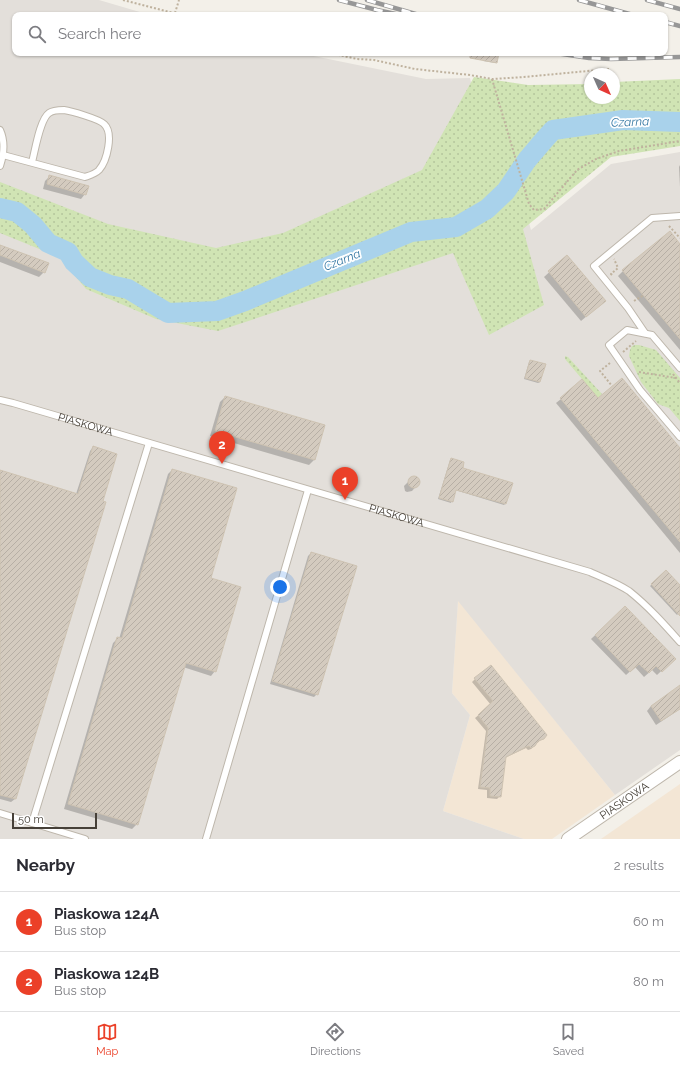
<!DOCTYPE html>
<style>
:root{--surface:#fff;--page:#f7f7f7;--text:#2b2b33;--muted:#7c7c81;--line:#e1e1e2;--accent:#eb4028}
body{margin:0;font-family:Raleway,sans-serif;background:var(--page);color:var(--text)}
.compass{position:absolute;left:584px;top:68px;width:36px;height:36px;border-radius:50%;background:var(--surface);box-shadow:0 1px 3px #0004;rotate:135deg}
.scale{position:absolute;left:12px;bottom:10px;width:85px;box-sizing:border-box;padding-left:4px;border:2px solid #464038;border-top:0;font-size:11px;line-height:14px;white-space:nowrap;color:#464038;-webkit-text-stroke:3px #fff;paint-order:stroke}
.you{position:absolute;left:280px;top:587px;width:14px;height:14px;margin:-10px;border:3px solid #fff;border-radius:50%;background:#1a73e8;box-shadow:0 0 0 6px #1a73e833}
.badge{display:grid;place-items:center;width:26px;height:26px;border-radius:50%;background:var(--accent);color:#fff;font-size:13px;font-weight:700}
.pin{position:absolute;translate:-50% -33px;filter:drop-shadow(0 1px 2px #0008)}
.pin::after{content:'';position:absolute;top:21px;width:14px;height:12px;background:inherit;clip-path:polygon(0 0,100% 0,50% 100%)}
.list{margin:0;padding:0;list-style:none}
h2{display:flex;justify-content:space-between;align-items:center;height:52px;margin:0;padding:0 16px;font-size:17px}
h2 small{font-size:13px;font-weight:400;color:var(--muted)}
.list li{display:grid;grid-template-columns:26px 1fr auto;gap:12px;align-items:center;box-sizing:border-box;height:60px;padding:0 16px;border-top:1px solid var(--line)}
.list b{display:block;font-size:15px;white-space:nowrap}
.list p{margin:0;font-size:13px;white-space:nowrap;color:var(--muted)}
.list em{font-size:13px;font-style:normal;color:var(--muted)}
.icon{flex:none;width:22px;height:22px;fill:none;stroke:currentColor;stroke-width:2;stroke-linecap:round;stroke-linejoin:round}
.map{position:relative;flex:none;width:680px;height:839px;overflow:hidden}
.search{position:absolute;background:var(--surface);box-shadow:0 1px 3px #0004;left:12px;right:12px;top:12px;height:44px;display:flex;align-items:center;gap:10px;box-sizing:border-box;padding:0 14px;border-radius:8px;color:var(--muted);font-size:15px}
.sheet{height:172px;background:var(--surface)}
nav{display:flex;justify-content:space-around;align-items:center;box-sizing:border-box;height:56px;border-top:1px solid var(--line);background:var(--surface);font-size:11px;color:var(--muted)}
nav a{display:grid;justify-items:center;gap:2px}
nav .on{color:var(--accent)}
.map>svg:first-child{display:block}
.commercial{fill:#f3e6d5}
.industrial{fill:#e3dfda}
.grass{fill:url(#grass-dots)}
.shadow{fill:#0003}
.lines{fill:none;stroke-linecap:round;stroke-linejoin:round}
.river{stroke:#a9d2eb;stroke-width:20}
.building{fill:url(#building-hatch);stroke:#cec3b2}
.lane-casing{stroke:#beb7ac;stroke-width:8}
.street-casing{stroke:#beb7ac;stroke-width:14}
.path{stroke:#bfb29e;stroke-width:2;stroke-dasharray:2 2;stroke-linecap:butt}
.lane{stroke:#fff;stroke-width:6}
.street{stroke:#fff;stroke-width:12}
.rail-casing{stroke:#979797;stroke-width:4.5}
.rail{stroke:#fff;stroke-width:3;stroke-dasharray:9;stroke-linecap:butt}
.labels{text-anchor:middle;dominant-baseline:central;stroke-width:3.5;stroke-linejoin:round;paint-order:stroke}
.street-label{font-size:11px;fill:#464038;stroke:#fff}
.water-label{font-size:12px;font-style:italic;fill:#3678a3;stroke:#fff}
</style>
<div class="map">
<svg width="680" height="839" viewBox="0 0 680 839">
<defs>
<pattern id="grass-dots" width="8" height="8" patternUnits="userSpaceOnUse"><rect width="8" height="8" fill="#d0e4b4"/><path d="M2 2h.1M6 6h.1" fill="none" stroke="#b4c59c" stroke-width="1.8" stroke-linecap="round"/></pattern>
<pattern id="building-hatch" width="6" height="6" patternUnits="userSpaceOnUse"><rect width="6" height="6" fill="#d4cbbf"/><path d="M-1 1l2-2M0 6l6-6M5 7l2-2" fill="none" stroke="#b7afa5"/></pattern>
</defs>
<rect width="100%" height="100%" fill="#f3f0e9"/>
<g class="commercial">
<polygon points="458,600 615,795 552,839 524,839 443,811 470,715 452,693"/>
<polygon points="680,784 680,839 601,839"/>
</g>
<polygon class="industrial" points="0,0 99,0 150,15 15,15 15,53 299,53 426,79 470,78 473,91 491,88 531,230 611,164 680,152 680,750 615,795 458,601 452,693 470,715 443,811 524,839 0,839"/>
<g class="grass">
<polygon points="474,77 528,85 590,84 590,98 614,98 614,82 680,79 680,146 611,157 523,229 544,305 489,335 453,253 218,331 156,319 86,289 59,257 0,233 0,182 108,224 216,248 283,233 422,170"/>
<polygon points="635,345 639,345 656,350 680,378 680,421 669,408 658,404 641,382 629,356 630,350 632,346"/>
<polygon points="565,356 568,357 602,394 598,398 565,359"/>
</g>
<g class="shadow">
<polygon points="484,53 490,53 496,62 495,63 483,61"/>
<polygon points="680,165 680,187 679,167"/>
<polygon points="50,176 85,194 81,199 43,189 45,181"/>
<polygon points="680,245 680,350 618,276 623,271"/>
<polygon points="0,246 44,272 39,277 0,262"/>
<polygon points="567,256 600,305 581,321 544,277"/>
<polygon points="530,361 540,382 538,383 524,379 529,362"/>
<polygon points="225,397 324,425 314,460 309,465 210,436 220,402"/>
<polygon points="561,399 680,449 680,553 556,403"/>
<polygon points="93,447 101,502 104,503 15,799 11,802 0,799 0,471 76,494 90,451"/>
<polygon points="451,459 461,469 505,504 504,505 455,490 451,503 438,499 450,460"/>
<polygon points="172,470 210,579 215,671 211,676 183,667 137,824 132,829 64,809 113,643 118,638 119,639 168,474"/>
<polygon points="413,477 417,479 419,483 412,491 407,492 405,491 404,486"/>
<polygon points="311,553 317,694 314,697 270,684 308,556"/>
<polygon points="666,572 680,587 680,612 677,615 650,586"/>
<polygon points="625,607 674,659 657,675 652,670 644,677 635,667 626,675 591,639"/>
<polygon points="475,679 546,735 531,749 528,750 526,748 505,758 500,796 497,799 487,798 487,790 478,789 486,731 475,718 491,705 472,682"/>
<polygon points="680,687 680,709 656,725 647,711 651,706"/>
</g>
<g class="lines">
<polyline class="river" points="0,208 17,212 33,225 48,243 68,252 74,262 90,277 110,285 128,289 168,313 217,311 245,301 411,232 456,227 487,209 506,191 527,160 544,140 553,130 623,120 680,122"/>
</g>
<g class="building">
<polygon points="470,53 499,53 497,63 470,58"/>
<polygon points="49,175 89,186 86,195 47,184"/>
<polygon points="670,231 680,244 680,339 622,270"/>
<polygon points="0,245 49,263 45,273 0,255"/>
<polygon points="567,255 606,301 586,317 548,271"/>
<polygon points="530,360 546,364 540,382 525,378"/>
<polygon points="622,378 680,448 680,542 560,398 582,379 598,398"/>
<polygon points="225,396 325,425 315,460 215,431"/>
<polygon points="93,446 117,454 103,501 106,502 16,799 0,795 0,470 78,494"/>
<polygon points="451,458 464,462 463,468 513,483 506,504 456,490 453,502 439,498"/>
<polygon points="172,469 237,488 211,578 241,587 216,672 186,663 138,825 68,804 117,637 122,638"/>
<circle cx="414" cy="482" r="6"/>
<polygon points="311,552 357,566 318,695 272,681"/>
<polygon points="666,570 680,585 680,616 651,584"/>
<polygon points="625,606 676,659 662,672 656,666 649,673 639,664 630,672 595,635"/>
<polygon points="491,665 547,735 544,739 538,741 535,746 531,748 529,746 526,747 506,757 501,797 490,796 490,788 480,787 488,728 478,715 493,701 474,678"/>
<polygon points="680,685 680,709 661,721 651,706"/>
</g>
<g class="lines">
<defs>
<g id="lane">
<path d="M0,130c5,11 4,24 0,36"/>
<path d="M3,155l82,22c6,-2 10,-3 14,-7 8,-9 15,-37 5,-46 -5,-5 -33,-13 -40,-14 -5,0 -11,0 -15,3 -9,6 -14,38 -17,49"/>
<polyline points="645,333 628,308 594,266 652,218 680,216"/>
<polyline points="680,368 652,335 627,330 609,345 640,390 680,437"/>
<path id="s1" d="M0,400l13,3 577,169c13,6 27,11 39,19 19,15 35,33 51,51"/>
<polyline points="0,813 85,839"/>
<polyline points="32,823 149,443"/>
<polyline points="206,839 308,490"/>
</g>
<g id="street">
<path id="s2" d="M568,839l112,-77"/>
</g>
</defs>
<use href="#lane" class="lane-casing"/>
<use href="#street" class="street-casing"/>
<g class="path">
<polyline points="123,0 181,15"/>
<polyline points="175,13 179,0"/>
<polyline points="330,53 357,59 374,60 415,69 470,75 492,79 524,77 609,69"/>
<polyline points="492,79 529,204 534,210 544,209 577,170 596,159 619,151 680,141"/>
<polyline points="669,226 680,238"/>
<polyline points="612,275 611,274 618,268 614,259"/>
<polyline points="634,301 644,295"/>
<polyline points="623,352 636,341"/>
<polyline points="610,363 600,371 612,386"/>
<polyline points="639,372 676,378"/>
<polyline points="673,374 680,383"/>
</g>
<use href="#lane" class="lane"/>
<use href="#street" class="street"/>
<defs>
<g id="rail">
<polyline points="339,0 377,10 400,15"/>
<polyline points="367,0 419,15"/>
<polyline points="579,0 633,15"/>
<polyline points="647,0 680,9"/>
<polyline points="665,22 680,26"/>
<polyline points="556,53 589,58 611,59 680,57"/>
</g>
</defs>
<use href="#rail" class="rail-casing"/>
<use href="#rail" class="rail"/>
</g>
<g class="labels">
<g class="street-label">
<text stroke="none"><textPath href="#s1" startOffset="89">PIASKOWA</textPath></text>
<text stroke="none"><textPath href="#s1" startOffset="413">PIASKOWA</textPath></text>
<text stroke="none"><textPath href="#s2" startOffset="68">PIASKOWA</textPath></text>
</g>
<g class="water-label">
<text transform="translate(630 122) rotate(-2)">Czarna</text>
<text transform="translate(342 260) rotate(-22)">Czarna</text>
</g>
</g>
</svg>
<svg class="compass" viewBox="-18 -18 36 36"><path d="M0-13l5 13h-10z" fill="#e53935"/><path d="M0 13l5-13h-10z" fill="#7c7c81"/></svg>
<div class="scale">50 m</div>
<div class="you"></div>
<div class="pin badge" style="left:345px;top:500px">1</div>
<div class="pin badge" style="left:222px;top:464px">2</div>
<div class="search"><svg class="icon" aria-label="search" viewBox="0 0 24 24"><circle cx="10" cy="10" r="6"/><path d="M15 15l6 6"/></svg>Search here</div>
</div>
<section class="sheet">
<h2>Nearby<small>2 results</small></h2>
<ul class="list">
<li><span class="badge">1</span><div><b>Piaskowa 124A</b><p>Bus stop</p></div><em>60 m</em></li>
<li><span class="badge">2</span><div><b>Piaskowa 124B</b><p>Bus stop</p></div><em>80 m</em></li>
</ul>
</section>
<nav>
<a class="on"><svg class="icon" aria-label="map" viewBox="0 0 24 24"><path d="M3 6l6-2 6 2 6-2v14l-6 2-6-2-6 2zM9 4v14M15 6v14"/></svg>Map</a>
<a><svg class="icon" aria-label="directions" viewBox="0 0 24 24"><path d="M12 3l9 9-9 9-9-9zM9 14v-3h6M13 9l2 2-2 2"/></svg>Directions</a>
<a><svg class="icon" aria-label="saved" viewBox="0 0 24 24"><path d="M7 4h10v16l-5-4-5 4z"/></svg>Saved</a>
</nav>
